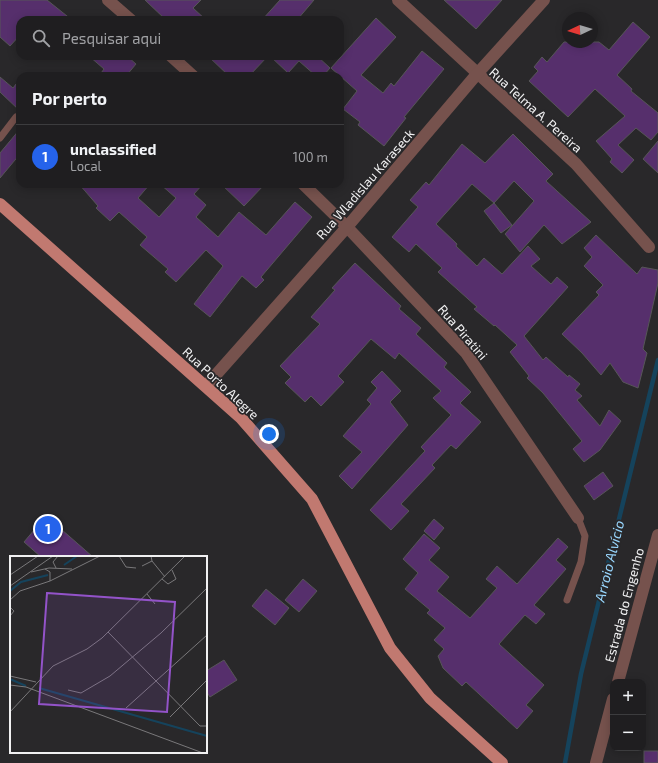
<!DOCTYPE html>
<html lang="pt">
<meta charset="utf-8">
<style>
:root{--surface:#1f1e20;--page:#272729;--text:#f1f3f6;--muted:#a1a2a5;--line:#3c3c3e;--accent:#2563eb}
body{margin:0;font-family:"Exo 2",sans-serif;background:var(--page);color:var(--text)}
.controls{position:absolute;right:12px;bottom:12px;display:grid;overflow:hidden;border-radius:8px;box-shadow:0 2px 10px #0003}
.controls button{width:36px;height:36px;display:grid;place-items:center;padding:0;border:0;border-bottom:1px solid var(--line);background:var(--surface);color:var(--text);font:20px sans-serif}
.compass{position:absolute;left:562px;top:12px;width:36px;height:36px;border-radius:50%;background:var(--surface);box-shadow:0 2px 10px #0003;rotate:266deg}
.you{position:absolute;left:269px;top:434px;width:14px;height:14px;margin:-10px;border:3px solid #fff;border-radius:50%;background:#1a73e8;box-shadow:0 0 0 6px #1a73e833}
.badge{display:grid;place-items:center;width:26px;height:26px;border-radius:50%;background:var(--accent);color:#fff;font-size:13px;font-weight:700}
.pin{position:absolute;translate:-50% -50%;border:2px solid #fff;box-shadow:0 1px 4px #0006}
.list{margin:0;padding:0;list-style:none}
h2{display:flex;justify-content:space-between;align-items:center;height:52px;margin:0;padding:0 16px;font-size:17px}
h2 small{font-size:13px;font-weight:400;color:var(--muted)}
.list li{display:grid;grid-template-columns:26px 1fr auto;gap:12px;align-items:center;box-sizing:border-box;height:64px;padding:0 16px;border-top:1px solid var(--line)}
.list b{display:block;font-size:15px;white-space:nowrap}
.list p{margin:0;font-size:13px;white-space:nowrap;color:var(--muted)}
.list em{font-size:13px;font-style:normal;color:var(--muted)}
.icon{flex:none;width:22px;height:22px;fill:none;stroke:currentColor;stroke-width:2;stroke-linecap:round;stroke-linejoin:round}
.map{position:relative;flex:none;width:658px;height:763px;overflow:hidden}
.search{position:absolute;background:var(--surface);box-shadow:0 2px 10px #0003;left:16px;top:16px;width:328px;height:44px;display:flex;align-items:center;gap:10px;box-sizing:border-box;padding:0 14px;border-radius:12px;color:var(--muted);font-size:15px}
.panel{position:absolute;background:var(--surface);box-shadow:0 2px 10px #0003;left:16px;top:72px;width:328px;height:116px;border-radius:12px}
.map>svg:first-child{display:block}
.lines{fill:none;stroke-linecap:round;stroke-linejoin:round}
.stream{stroke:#15435c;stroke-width:4.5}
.building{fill:#562f6c;stroke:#575658}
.service{stroke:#76524d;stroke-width:7}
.minor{stroke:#76524d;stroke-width:12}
.primary{stroke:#c17970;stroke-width:12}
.labels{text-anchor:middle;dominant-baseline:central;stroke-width:3.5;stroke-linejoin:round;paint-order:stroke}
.street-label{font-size:13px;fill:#f1f1f2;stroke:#29282a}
.water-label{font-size:14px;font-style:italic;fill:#99d7fe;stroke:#29282a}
.inset-river{fill:none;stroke:#15435c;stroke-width:2}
.inset-road{fill:none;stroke:#79787a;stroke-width:1}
.view{fill:#9353c9;fill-opacity:0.15;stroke:#9353c9;stroke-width:2}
.inset-edge{fill:none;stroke:#f1f1f2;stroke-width:2}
</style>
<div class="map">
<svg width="658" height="763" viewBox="0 0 658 763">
<rect width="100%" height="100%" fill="#29282a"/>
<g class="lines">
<polyline class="stream" points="565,763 581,674 658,360"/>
</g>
<g class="building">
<polygon points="0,0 47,0 72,20 20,20 20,35 10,46 0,37"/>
<polygon points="145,0 201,0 193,8 206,20 166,20"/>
<polygon points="280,0 314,0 297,20 262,20"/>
<polygon points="444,0 502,0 476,29"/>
<polygon points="376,18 396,37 361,75 383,93 391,83 394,86 422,51 444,69 404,117 406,118 384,146 358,125 360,122 343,109 357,91 331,68"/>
<polygon points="633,22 650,37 617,75 632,89 631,91 658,113 658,132 651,140 636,128 618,145 634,160 622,173 610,162 612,159 596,141 625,116 595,89 568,117 529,81 538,71 534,67 542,57 547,62 564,42 599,42 609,50"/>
<polygon points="89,56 127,56 136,64 126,76 99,76 104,69"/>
<polygon points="208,56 268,56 249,76 229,76"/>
<polygon points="270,56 317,56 330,68 323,76 316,76 299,61 288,73"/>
<polygon points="0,77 13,88 20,79 20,111 0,92"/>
<polygon points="20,129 20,154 0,178 0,153"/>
<polygon points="513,134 553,174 546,181 591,222 562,244 544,225 520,252 505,234 534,201 514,181 494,203 472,184 436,224 457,244 456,246 477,266 484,258 502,274 528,246 540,259 531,266 551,284 557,277 568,287 524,336 543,360 546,357 568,377 569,375 580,384 575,390 582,396 577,400 600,426 609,410 621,421 600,450 584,462 573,449 582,441 543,393 527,378 529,376 510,352 517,345 495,325 494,326 474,309 477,307 438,272 442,268 416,244 409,252 392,237 418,207 410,200 426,182 429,185 462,144 485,163"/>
<polygon points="658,141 658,173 643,159"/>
<polygon points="79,184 150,184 138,198 159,217 176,198 160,184 203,184 194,194 206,205 196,217 218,237 239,212 266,235 295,202 312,217 261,277 264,280 256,288 242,276 210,317 194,304 223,266 206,250 176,282 165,272 168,269 140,245 147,237 119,212 110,221 96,208 98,206"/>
<polygon points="221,184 265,184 244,206"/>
<polygon points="494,203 512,225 501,233 484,211"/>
<polygon points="596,235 637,274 642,267 658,270 658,283 643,349 647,353 638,388 623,382 610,363 601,375 582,353 562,334 599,295 596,292 603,285 584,266 592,257 584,248"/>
<polygon points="355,263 401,306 399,309 421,328 416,334 447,363 444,367 471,392 460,403 481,422 456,449 451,445 432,465 435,468 401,504 409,511 391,530 370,510 425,451 421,447 451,415 433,398 441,391 399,353 395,359 371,339 338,376 344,382 321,406 311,396 305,402 285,383 291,377 280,366 320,324 311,317 335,290 332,288"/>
<polygon points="382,371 401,391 390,402 408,425 352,489 339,476 362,452 343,436 371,404 367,400 377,388 371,382"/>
<polygon points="603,472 613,486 594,500 584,486"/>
<polygon points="46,516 93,557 41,557 24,542"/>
<polygon points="434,519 444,528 434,540 424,531"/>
<polygon points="424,534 440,548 429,560 449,577 437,591 470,618 497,588 486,579 497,566 517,584 558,538 568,547 556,560 566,569 534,605 545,614 536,624 525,615 499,644 544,685 526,705 533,711 517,729 466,682 462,686 443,668 438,656 444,649 434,640 445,628 427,613 430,610 405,589 418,573 403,559"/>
<polygon points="303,579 317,591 299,612 285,600"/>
<polygon points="266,589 289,608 275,625 252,606"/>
<polygon points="224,660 237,680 210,697 206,691 206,671"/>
<rect x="644" y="751" width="14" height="12"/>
</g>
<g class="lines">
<g class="service">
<polyline points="0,138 16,117"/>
<polyline points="567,600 581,562 585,536 578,518"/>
</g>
<g class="minor">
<polyline points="108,0 131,20"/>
<polyline points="398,0 576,164 649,247"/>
<polyline points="171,56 193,76"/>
<polyline points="303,184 347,227 466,353 578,518"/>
<polyline points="206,386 347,227 477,74 544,0"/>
<polyline points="618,682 658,535"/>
<polyline points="596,763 613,699"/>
</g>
<polyline class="primary" points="0,204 241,418 312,499 390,648 430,698 502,763"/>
</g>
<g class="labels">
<g class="street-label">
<text transform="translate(536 110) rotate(42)">Rua Telma A. Pereira</text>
<text transform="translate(365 184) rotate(-49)">Rua Wladislau Karaseck</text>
<text transform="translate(463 332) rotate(49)">Rua Piratini</text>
<text transform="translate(221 383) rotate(43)">Rua Porto Alegre</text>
<text transform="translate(624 605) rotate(-75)">Estrada do Engenho</text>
</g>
<g class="water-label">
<text transform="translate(609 561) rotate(-76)">Arroio Alvício</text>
</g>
</g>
<g transform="translate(10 556)">
<rect width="197" height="197" fill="#29282a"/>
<path class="inset-river" d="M54,9l13,-9M0,35l11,-9 27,-7M0,123l16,7M29,132l168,48"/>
<path class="inset-road" d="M109,0l7,11 10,1M142,5l13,16M132,10l10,-5 -1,-5M46,12l-3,-6 5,-6M35,13l5,3v9M21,16l18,-4 23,1M0,19l28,-19M152,23l6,5 8,-5 -4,-9M0,30l43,-30M137,38l8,10M0,44l10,-9 30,-10 50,-25M0,51l4,4 -4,5M98,76l92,94h7M0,120l26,6M0,129l16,2 177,66M58,134l13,3 29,-17 51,-43 46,-45M116,152l81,-73M0,156l43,-46 34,-17 15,-11 83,-82M160,161l37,-37"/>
<path class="view" d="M37,37l128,9 -8,110 -128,-8z"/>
<rect width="197" height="197" class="inset-edge"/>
</g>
</svg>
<div class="controls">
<button>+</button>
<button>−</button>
</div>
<svg class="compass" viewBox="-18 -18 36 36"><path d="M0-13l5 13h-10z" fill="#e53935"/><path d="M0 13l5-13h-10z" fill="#a1a2a5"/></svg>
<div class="you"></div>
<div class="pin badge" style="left:48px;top:529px">1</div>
<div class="search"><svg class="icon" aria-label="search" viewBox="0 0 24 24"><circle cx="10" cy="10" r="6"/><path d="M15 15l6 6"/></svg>Pesquisar aqui</div>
<section class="panel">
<h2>Por perto<small></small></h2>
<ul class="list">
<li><span class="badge">1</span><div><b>unclassified</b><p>Local</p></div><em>100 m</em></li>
</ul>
</section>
</div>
